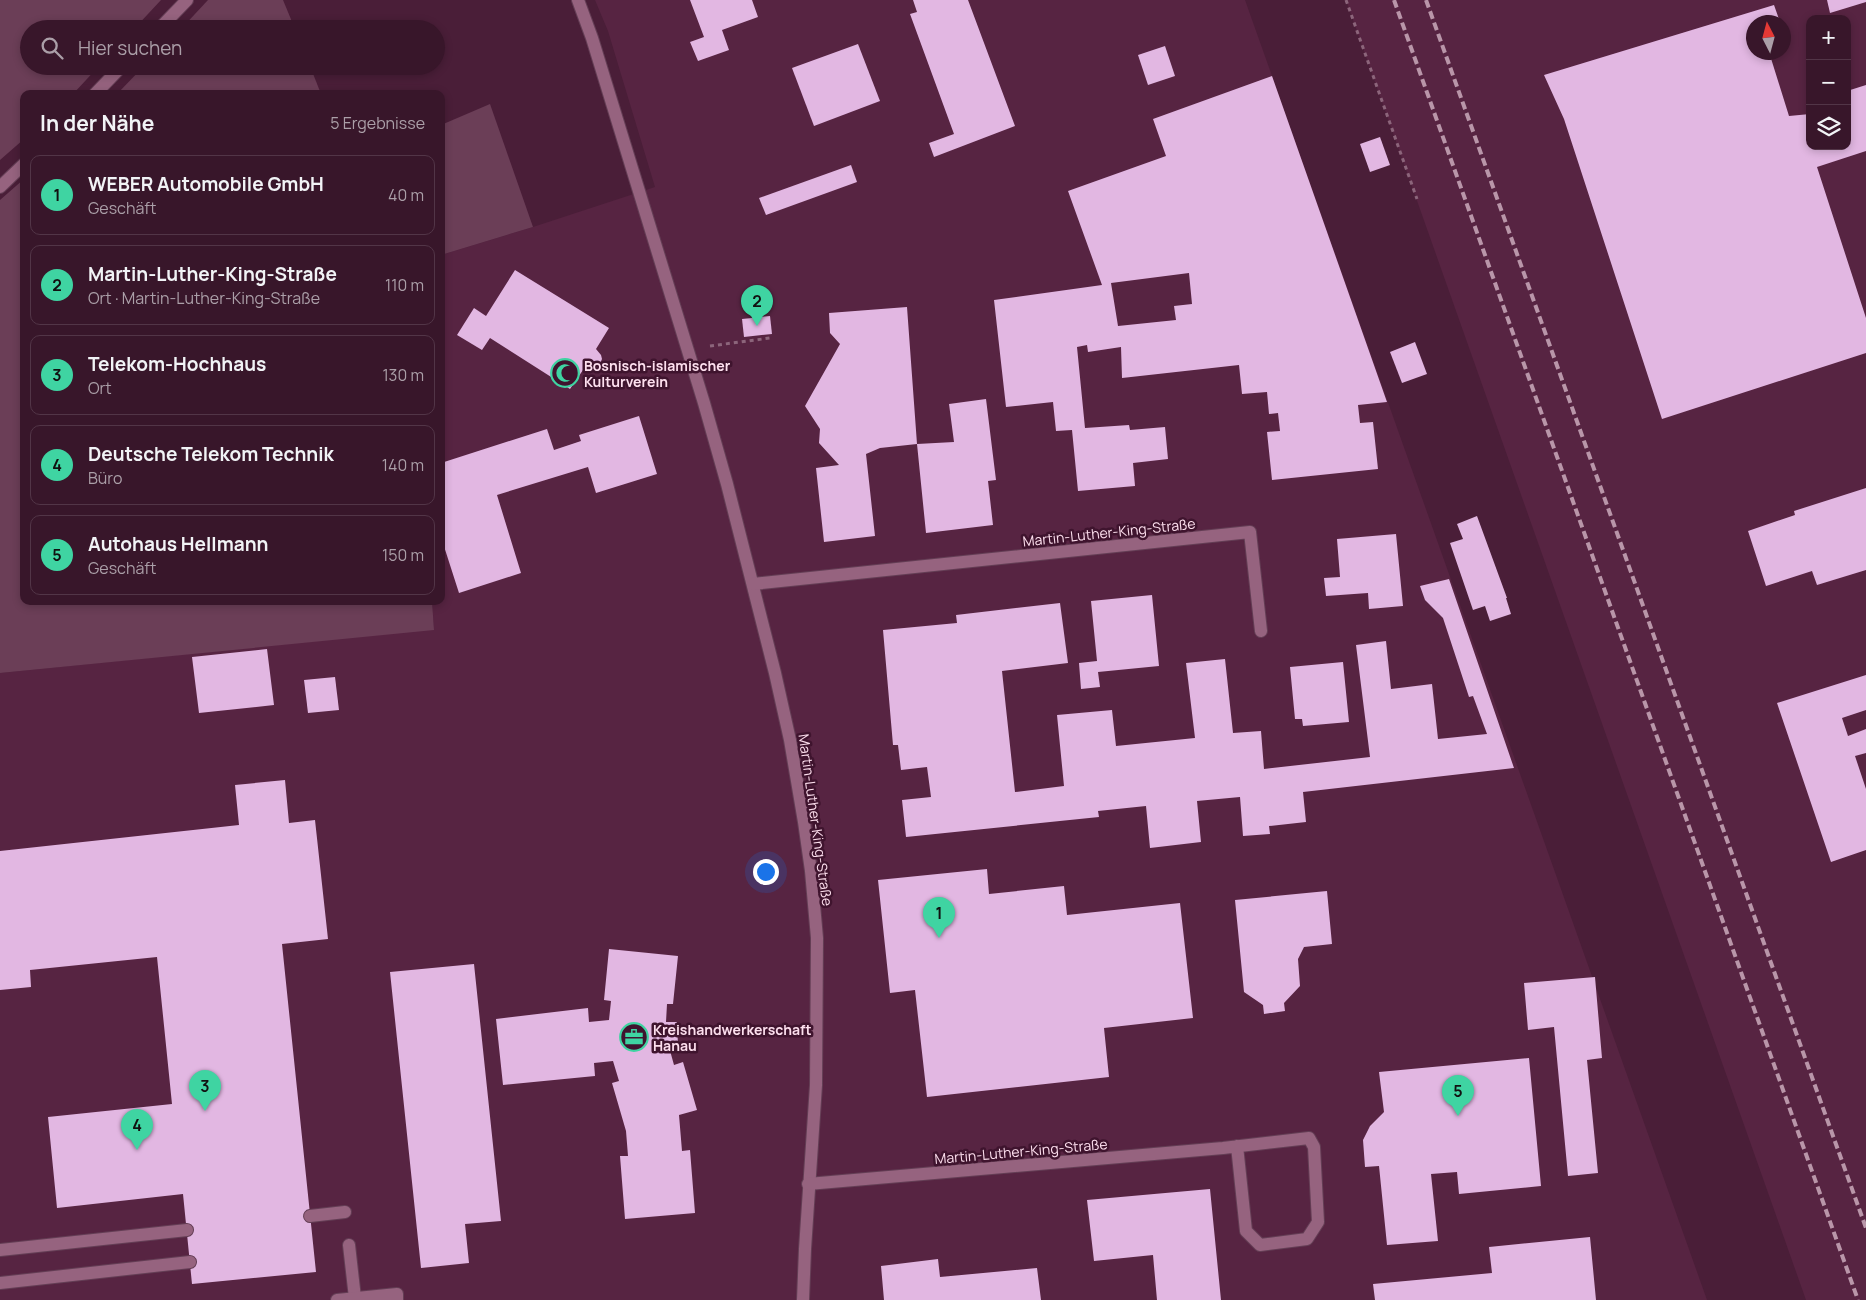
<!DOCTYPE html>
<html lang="de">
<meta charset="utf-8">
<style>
:root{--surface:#38162a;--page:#3f1f32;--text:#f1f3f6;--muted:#ab9fa8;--line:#523547;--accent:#3fd4a2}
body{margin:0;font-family:Manrope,sans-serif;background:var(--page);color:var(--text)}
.controls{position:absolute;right:15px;top:15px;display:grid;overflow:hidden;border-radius:10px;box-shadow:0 2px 8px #0003}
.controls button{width:45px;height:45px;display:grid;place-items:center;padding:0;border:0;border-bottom:1px solid var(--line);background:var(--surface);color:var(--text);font:25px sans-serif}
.compass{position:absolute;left:1746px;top:15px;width:45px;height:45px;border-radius:50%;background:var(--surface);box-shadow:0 2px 8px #0003;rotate:354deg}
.you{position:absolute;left:765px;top:871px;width:18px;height:18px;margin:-12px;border:4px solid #fff;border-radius:50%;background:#1a73e8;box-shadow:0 0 0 8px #1a73e833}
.badge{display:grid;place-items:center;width:32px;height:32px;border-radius:50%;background:var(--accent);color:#111;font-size:16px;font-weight:700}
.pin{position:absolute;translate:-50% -41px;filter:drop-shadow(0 1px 2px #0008)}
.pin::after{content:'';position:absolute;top:26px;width:18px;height:15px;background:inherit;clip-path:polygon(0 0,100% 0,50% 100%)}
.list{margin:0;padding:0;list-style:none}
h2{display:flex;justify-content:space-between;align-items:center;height:65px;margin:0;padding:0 20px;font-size:21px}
h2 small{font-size:16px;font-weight:400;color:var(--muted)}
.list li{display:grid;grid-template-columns:32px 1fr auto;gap:15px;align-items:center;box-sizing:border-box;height:80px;margin:0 10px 10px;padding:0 10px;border:1px solid var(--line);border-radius:10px}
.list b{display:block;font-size:19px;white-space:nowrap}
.list p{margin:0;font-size:16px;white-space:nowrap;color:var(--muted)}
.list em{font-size:16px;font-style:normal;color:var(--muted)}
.icon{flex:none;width:28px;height:28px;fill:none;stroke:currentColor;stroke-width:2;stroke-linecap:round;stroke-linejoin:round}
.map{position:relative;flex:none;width:1866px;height:1300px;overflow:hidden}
.search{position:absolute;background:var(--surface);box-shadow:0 2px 8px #0003;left:20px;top:20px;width:425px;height:55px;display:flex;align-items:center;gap:12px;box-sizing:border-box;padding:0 18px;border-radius:28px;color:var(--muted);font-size:19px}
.panel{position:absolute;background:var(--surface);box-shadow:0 2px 8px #0003;left:20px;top:90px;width:425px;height:515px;border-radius:10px}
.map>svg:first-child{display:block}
.built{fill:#572442;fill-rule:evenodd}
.green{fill:#6b3e57}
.building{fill:#e2b7e2;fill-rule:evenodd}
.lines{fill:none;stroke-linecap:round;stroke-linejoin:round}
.lane-casing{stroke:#643e55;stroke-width:14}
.street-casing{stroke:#643e55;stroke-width:14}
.path{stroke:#8c657b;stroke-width:3;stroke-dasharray:4 4;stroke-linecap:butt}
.lane{stroke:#96637f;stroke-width:12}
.street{stroke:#96637f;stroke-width:12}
.rail{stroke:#b996a9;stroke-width:4;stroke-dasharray:8 4;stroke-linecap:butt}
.labels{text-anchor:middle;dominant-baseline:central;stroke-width:5;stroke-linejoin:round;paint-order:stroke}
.poi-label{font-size:14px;font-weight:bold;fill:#fddfee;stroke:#3f142e;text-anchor:start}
.street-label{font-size:14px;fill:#fddfee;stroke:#3f142e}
</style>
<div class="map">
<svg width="1866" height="1300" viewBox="0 0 1866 1300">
<rect width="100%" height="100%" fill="#4a1e38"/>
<g class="built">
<polygon points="595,0 1245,0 1707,1300 0,1300 0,673 434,629 432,601 441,601 441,255 533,227 655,187 608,31"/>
<path d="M1346,0h520v1300h-60zM1810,19h37v127h-37zM1754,22h30v30h-30z"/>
</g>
<g class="green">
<polygon points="0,0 161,0 134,29 29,29 29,66 99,66 73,94 24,94 24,139 0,160"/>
<polygon points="208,0 283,0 295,29 181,29"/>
<polygon points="144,66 310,66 321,94 117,94"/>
<polygon points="490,104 533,227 441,255 441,125"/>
<polygon points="24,179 24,601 432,601 434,630 0,673 0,200"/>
</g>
<g class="building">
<polygon points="690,0 752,0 758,17 722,30 729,50 698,61 690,42 704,37"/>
<polygon points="913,0 968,0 1015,126 934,157 929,143 954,134 910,14 917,12"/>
<polygon points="1827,0 1866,0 1866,2 1830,13"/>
<polygon points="1774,5 1780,22 1754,22 1754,52 1769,52 1789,116 1810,114 1810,146 1847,146 1847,91 1866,85 1866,151 1817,167 1866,318 1866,353 1662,419 1564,119 1544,75"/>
<polygon points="858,44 880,101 814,126 792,68"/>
<polygon points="1165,46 1175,76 1148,85 1138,55"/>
<path d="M1272,76l115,326 -29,3 2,18 13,-1 5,47 -106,11 -5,-48 13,-1 -2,-18 -9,1 -2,-22 -25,2 -3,-29 -117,13 -1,-31 -33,5 -1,-7 -10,2 8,81 44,-3 1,5 35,-3 3,32 -35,4 2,23 -57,5 -6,-61 -16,1 -3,-29 -47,5 -12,-107 108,-15 -34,-94 98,-35 -13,-37zM1189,273l3,31 -18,2 2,14 -58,6 -7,-43z"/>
<polygon points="1380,137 1390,165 1370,172 1360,144"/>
<polygon points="851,165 857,182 766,215 759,198"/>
<polygon points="515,270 609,328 596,349 601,355 602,359 599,366 594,370 583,370 570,389 490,338 482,350 457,335 474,308 486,316"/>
<polygon points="907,307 917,444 880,448 866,454 875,536 824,542 816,468 839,465 819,443 820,429 805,406 840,344 830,333 829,313"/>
<polygon points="770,316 772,334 744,337 742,319"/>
<polygon points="1415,342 1427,374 1402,383 1390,352"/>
<polygon points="986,399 996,480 988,481 993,525 926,533 917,444 954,442 949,404"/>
<polygon points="639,416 657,474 596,493 588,467 497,495 521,573 459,593 441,537 441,463 547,429 554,450 581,441 579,435"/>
<polygon points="1866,488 1866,570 1817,585 1812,571 1766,586 1748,531 1795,515 1794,511"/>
<polygon points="1477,516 1507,598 1506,598 1511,614 1490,621 1485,606 1473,610 1450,543 1463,539 1457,524"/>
<polygon points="1396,534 1403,606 1369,609 1368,593 1326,596 1324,578 1340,577 1337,539"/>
<polygon points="1449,579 1514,768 1303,792 1306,822 1269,826 1270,834 1243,836 1240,797 1197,801 1201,842 1150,848 1146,806 1098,811 1099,817 906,837 902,800 931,797 927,767 901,770 898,745 893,745 883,630 957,623 956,615 1060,603 1068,663 1002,671 1015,792 1064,786 1057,715 1112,710 1116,746 1195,738 1186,663 1225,659 1233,733 1261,731 1264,769 1370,757 1356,645 1386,641 1391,689 1432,684 1438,739 1487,734 1473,696 1469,697 1443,618 1425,600 1420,586"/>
<polygon points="1152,595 1159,666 1098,672 1100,687 1081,689 1079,663 1097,661 1091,601"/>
<polygon points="267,649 274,705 199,713 192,657"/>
<polygon points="1343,662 1349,722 1303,726 1302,719 1295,719 1290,667"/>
<polygon points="1866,675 1866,710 1842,718 1848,736 1866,729 1866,753 1855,756 1866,789 1866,850 1831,862 1777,703"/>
<polygon points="335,677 339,710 308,713 304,680"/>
<polygon points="285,780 289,823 315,820 328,939 282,944 316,1272 192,1284 183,1194 57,1208 48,1117 172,1104 157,957 30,970 31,987 0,990 0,851 239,825 235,785"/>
<polygon points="987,869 989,894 1064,886 1067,915 1180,903 1193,1018 1104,1028 1109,1077 927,1097 915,990 890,993 878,880"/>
<polygon points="1327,891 1332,944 1304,947 1298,959 1300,986 1284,1003 1285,1011 1264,1014 1263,1005 1244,992 1235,900"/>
<polygon points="609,949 678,956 673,1004 667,1004 666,1022 677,1022 678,1046 669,1047 674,1065 683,1062 697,1110 679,1115 682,1151 690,1150 695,1213 625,1219 620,1156 628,1156 626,1131 612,1083 619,1081 613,1061 594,1063 595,1076 503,1085 496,1019 588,1008 589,1022 609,1020 611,1001 604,1000"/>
<polygon points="474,964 501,1221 465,1224 469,1263 421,1268 390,972"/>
<polygon points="1595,977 1602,1058 1587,1060 1598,1173 1568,1176 1554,1027 1528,1030 1524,983"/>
<polygon points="1529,1058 1541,1186 1459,1194 1457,1172 1431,1174 1438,1241 1387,1245 1379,1166 1365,1167 1363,1140 1370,1126 1384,1112 1379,1072"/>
<polygon points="1210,1189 1221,1300 1157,1300 1153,1255 1094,1261 1087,1200"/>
<polygon points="1590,1237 1596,1300 1375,1300 1373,1284 1492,1273 1489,1247"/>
<polygon points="938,1259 940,1277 1037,1268 1041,1300 884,1300 881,1266"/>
</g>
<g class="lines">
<defs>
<g id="lane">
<polyline points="310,1216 345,1212"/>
<polyline points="349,1245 355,1298"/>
<polyline points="0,1250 187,1230"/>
<polyline points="0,1283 190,1262"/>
<polyline points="337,1300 397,1294 397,1300"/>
</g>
<g id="street">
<polyline points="578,0 592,38 704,403 727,484 775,673 790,740 804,822 811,871 817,938 816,1085 805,1249 803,1300"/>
<polyline points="159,29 187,0"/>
<polyline points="95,94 122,66"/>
<polyline points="0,187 24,164"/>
<polyline points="753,584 1250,532 1261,631"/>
<polyline points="808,1184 1223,1148 1309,1138 1314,1147 1318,1222 1307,1239 1260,1245 1246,1231 1237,1146"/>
</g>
</defs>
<use href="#lane" class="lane-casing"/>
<use href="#street" class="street-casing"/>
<g class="path">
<polyline points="1346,0 1417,199"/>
<polyline points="710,346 770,338"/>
</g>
<use href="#lane" class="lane"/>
<use href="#street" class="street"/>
<g class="rail">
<polyline points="1394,0 1858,1300"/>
<polyline points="1426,0 1866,1228"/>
</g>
</g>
<defs>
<symbol id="mosque-ring" viewBox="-11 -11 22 22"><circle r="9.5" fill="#3f142e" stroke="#3fd4a2" stroke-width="1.5"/><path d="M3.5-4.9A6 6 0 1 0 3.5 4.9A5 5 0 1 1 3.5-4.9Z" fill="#3fd4a2"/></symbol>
<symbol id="office-ring" viewBox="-11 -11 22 22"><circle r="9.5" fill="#3f142e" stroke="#3fd4a2" stroke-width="1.5"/><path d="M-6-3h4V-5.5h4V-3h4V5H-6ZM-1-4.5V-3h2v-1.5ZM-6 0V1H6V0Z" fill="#3fd4a2"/></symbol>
</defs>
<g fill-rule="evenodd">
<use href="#mosque-ring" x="549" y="357" width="32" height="32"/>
<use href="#office-ring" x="618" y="1021" width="32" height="32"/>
</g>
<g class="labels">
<g class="poi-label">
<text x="584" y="365">Bosnisch-islamischer<tspan x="584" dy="16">Kulturverein</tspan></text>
<text x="653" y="1029">Kreishandwerkerschaft<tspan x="653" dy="16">Hanau</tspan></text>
</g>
<g class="street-label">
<text transform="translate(1109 532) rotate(-6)">Martin-Luther-King-Straße</text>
<text transform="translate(816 820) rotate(82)">Martin-Luther-King-Straße</text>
<text transform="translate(1021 1151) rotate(-5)">Martin-Luther-King-Straße</text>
</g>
</g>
</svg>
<div class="controls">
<button>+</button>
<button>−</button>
<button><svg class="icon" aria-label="layers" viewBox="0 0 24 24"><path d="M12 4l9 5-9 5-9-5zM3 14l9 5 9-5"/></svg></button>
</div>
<svg class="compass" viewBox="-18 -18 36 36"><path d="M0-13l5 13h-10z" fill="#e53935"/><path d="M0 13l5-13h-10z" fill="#ab9fa8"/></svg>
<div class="you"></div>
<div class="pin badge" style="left:939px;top:938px">1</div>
<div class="pin badge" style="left:757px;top:326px">2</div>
<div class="pin badge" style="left:205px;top:1111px">3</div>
<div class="pin badge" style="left:137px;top:1150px">4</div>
<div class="pin badge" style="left:1458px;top:1116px">5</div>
<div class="search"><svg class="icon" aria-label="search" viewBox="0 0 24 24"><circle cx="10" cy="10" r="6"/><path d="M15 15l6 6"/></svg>Hier suchen</div>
<section class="panel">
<h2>In der Nähe<small>5 Ergebnisse</small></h2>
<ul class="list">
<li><span class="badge">1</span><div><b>WEBER Automobile GmbH</b><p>Geschäft</p></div><em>40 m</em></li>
<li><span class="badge">2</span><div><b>Martin-Luther-King-Straße</b><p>Ort · Martin-Luther-King-Straße</p></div><em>110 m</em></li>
<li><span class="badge">3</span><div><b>Telekom-Hochhaus</b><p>Ort</p></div><em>130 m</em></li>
<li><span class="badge">4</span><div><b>Deutsche Telekom Technik</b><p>Büro</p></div><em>140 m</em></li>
<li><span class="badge">5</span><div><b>Autohaus Hellmann</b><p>Geschäft</p></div><em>150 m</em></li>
</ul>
</section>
</div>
